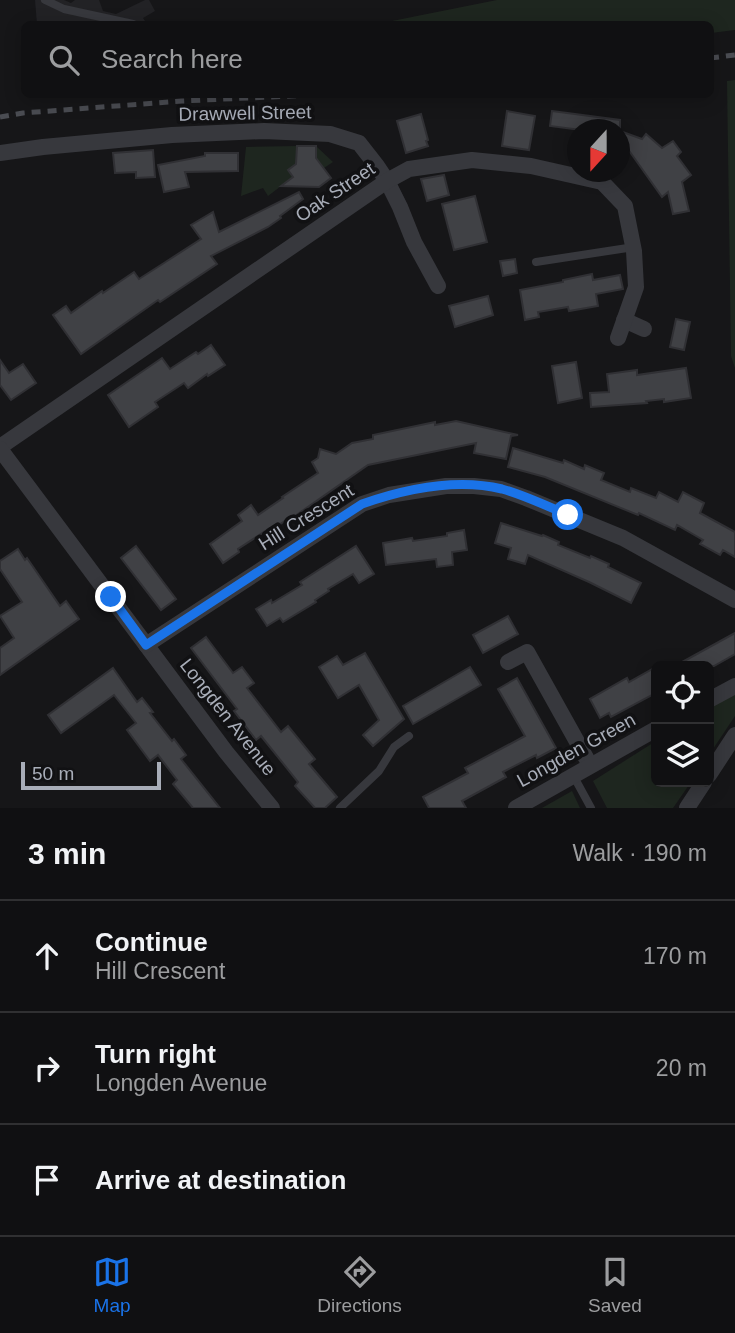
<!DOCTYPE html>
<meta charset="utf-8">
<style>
:root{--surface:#101012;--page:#19191b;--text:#f1f3f6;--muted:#9c9d9f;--line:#303032;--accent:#1a73e8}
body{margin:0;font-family:Arial,sans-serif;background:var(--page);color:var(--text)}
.controls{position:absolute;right:21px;bottom:21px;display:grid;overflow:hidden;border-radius:10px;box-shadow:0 4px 18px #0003}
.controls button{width:63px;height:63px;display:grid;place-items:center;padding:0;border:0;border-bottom:2px solid var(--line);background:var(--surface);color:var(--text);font:35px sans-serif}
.compass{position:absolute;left:567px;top:119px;width:63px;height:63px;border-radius:50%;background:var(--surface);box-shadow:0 4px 18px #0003;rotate:201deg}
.scale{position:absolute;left:21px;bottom:18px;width:140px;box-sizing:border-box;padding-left:7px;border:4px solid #a8adb8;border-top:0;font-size:19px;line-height:24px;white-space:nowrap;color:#a8adb8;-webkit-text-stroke:5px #111113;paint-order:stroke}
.stop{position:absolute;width:21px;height:21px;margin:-16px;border:5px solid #1a73e8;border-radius:50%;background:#fff}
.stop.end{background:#1a73e8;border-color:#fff;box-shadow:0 2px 7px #0008}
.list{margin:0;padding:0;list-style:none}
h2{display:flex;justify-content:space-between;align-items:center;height:91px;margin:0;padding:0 28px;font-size:30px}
h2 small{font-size:23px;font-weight:400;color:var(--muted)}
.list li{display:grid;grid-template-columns:46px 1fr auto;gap:21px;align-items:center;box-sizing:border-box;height:112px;padding:0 28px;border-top:2px solid var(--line)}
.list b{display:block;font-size:26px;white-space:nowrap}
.list p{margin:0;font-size:23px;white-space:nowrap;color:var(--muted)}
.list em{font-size:23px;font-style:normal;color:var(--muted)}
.icon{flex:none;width:38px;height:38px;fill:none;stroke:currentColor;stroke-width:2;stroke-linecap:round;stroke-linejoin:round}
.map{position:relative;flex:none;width:735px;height:808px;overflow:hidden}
.search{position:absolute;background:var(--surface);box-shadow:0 4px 18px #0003;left:21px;right:21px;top:21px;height:77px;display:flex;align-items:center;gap:18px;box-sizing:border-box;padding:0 24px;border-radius:10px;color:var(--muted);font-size:26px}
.sheet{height:427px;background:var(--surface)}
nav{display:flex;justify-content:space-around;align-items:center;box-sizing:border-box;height:98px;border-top:2px solid var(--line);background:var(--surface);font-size:19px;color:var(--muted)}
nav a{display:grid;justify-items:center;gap:4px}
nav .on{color:var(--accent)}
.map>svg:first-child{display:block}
.built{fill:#222225}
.green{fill:#1e261f}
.building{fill:#404145;stroke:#303034;stroke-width:2}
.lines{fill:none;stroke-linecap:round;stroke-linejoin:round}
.service{stroke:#37383d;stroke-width:8}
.minor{stroke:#37383d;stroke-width:16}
.rail{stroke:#4a4c52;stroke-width:5;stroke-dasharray:9 7;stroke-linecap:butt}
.route{stroke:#1a73e8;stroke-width:9}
.labels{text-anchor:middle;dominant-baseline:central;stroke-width:7;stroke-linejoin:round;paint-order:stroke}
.street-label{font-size:19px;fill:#a8adb8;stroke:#111113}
</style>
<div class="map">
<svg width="735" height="808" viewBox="0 0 735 808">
<rect width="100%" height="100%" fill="#161618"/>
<polygon class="built" points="35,0 64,0 71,3 75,0 99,0 103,11 116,14 145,0 149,0 155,11 143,18 147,24 37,24"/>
<g class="green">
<polygon points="497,0 735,0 735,30 711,33 710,24 377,24"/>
<polygon points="735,80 735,368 731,356 727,81"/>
<polygon points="297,146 316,146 333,162 324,168 318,160 298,162 288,170 293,177 268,196 263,188 241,196 246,147"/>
<polygon points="735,692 735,716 709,755 709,708"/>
<polygon points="656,741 656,782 691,782 673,808 607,808 593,781"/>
<polygon points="572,791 580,808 542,808"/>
</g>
<g class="building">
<polygon points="507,111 535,116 529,150 502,146"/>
<polygon points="552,111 620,120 620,130 581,130 550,126"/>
<polygon points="421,114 428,140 426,141 428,146 406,153 397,121"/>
<polygon points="620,131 642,139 646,134 662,148 673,141 681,152 677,156 691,175 682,182 689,211 673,214 668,192 662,197 620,138"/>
<polygon points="297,146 316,146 316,158 331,178 319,187 281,186 293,177 288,170 296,164"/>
<polygon points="153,150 155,177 136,178 136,172 115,173 113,153"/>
<polygon points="205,153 238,153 238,171 185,172 189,187 164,192 158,165 205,156"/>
<polygon points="444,175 449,195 427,201 421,179"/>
<polygon points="299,192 303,199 280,216 281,218 268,227 211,256 217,264 160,302 158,300 81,354 53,315 66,306 71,313 102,291 103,293 134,272 139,279 164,263 201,239 191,225 213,212 219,232"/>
<polygon points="475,196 487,242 454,250 442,204"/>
<polygon points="515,259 517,273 503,276 500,261"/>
<polygon points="592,274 593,280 620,275 623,289 596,294 598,306 569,311 568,307 538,312 539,317 525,320 520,290 563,282 563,280"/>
<polygon points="488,296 493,315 455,327 449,306"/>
<polygon points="676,319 690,322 684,350 670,347"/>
<polygon points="211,345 225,365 208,376 207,374 188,388 184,383 155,402 158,407 129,427 108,395 162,358 170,369 196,352 198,354"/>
<polygon points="0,360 9,373 23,364 36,383 11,400 0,385"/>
<polygon points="576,362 582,398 558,403 552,366"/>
<polygon points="686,368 691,398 664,402 664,399 646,401 647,403 591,407 590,393 609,392 607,374 637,370 637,375"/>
<polygon points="456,421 518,435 511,436 506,459 474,453 476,443 368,465 295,516 294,515 268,532 267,530 238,549 239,552 223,563 210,544 242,521 238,515 251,505 258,515 283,498 282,497 318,473 312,462 318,458 320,449 336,454 352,443 373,439 373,435 435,422 435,425"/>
<polygon points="513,448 563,463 564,460 584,469 585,465 604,473 601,480 630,492 631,488 656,498 659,492 678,502 683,492 704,503 700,513 735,532 735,557 723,550 720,555 700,544 703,540 677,525 675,530 639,513 638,515 545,477 508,467"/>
<polygon points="501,523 542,536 543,535 559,542 558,545 590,558 591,556 609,564 608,567 641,583 631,603 589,582 528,555 525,564 508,559 511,548 495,543"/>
<polygon points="464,530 467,550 452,552 453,565 437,567 436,559 386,565 383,543 412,538 413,541 447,536 447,533"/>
<polygon points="136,546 176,599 161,610 121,558"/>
<polygon points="356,546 374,574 359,583 353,574 328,589 329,591 315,600 316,602 283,622 280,618 267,626 256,609 271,600 272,603 302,585 300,582"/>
<polygon points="18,549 25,560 27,558 60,606 66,601 79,619 0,675 0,648 14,638 0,616 22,602 0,569 0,561"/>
<polygon points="508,616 518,634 483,653 473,635"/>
<polygon points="735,633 735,654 714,666 675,666"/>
<polygon points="206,637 233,673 242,667 254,683 247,688 281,732 288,726 315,759 309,764 337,797 325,808 315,808 295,786 298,782 261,736 256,740 234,711 237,709 191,648"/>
<polygon points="365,653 404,719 373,746 363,735 379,720 359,685 338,698 319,667 337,656 343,665"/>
<polygon points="470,667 481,685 413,724 403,706"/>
<polygon points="656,667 656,693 611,717 609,713 600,718 590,699 627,678 629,682"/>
<polygon points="113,668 137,702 142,698 153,712 150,713 172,741 174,739 186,755 181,759 220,808 193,808 173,784 177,780 158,755 150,761 127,730 136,723 114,695 61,733 48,715"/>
<polygon points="517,678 556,748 537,758 536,755 503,772 506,777 462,801 466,808 429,808 423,797 468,773 465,768 525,736 498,689"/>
</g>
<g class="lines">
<g class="service">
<polyline points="45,0 64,9 133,24"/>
<polyline points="536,262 634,247"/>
<polyline points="573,775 591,808"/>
<polyline points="340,808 379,771 394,747 409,736"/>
</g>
<g class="minor">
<polyline points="0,153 43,147 172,135 264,131 330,134 359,143 377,166 387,181 400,207 414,242 438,286"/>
<polyline points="624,320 644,329"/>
<polyline points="0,447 387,181 409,169 472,160 531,166 602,182 625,206 634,251 636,287 618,338"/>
<polyline points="0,449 226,752 272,808"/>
<polyline points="146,645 362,504 389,495 446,486 474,486 501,489 526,498 623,538 735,600"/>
<polyline points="508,662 527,652 590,765"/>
<polyline points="709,700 735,686"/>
<polyline points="709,775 735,735"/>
<polyline points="516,808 656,729"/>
<polyline points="687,808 704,782"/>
</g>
<g class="rail">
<polyline points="710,58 735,55"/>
<polyline points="0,117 23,113 182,101 334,94"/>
</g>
</g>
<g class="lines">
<path class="route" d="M111,597l35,48 216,-141c43,-15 94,-26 140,-15 22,6 45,17 66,26"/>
</g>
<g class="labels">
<g class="street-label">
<text transform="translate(245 113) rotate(-1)">Drawwell Street</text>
<text transform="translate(335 192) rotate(-34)">Oak Street</text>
<text transform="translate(306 517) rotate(-32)">Hill Crescent</text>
<text transform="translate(228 717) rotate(52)">Longden Avenue</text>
<text transform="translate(576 750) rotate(-29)">Longden Green</text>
</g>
</g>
</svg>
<div class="controls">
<button><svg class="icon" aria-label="locate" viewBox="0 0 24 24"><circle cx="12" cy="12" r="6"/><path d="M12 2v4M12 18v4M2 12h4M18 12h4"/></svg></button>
<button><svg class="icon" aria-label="layers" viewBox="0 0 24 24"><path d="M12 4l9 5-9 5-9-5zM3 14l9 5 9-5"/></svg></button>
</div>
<svg class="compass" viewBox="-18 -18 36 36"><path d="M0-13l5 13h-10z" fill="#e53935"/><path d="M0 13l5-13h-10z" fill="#9c9d9f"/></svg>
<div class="scale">50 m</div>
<div class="stop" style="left:568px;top:515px"></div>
<div class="stop end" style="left:111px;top:597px"></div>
<div class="search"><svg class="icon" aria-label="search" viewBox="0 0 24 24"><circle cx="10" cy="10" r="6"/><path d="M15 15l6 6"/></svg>Search here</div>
</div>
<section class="sheet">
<h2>3 min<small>Walk · 190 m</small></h2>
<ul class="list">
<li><svg class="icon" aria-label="ahead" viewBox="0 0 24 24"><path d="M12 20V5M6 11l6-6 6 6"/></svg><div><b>Continue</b><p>Hill Crescent</p></div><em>170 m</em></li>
<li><svg class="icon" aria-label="right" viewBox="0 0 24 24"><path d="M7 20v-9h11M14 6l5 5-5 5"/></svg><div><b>Turn right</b><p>Longden Avenue</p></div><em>20 m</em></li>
<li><svg class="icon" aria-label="arrive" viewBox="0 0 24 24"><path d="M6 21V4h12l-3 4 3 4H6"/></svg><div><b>Arrive at destination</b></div></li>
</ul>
</section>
<nav>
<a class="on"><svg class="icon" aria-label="map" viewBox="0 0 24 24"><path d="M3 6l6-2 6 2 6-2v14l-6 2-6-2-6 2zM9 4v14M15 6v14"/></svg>Map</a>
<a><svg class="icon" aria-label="directions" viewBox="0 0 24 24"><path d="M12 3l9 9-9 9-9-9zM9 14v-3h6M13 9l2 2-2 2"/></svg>Directions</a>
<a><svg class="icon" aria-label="saved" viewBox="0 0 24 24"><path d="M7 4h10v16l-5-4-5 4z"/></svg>Saved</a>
</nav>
